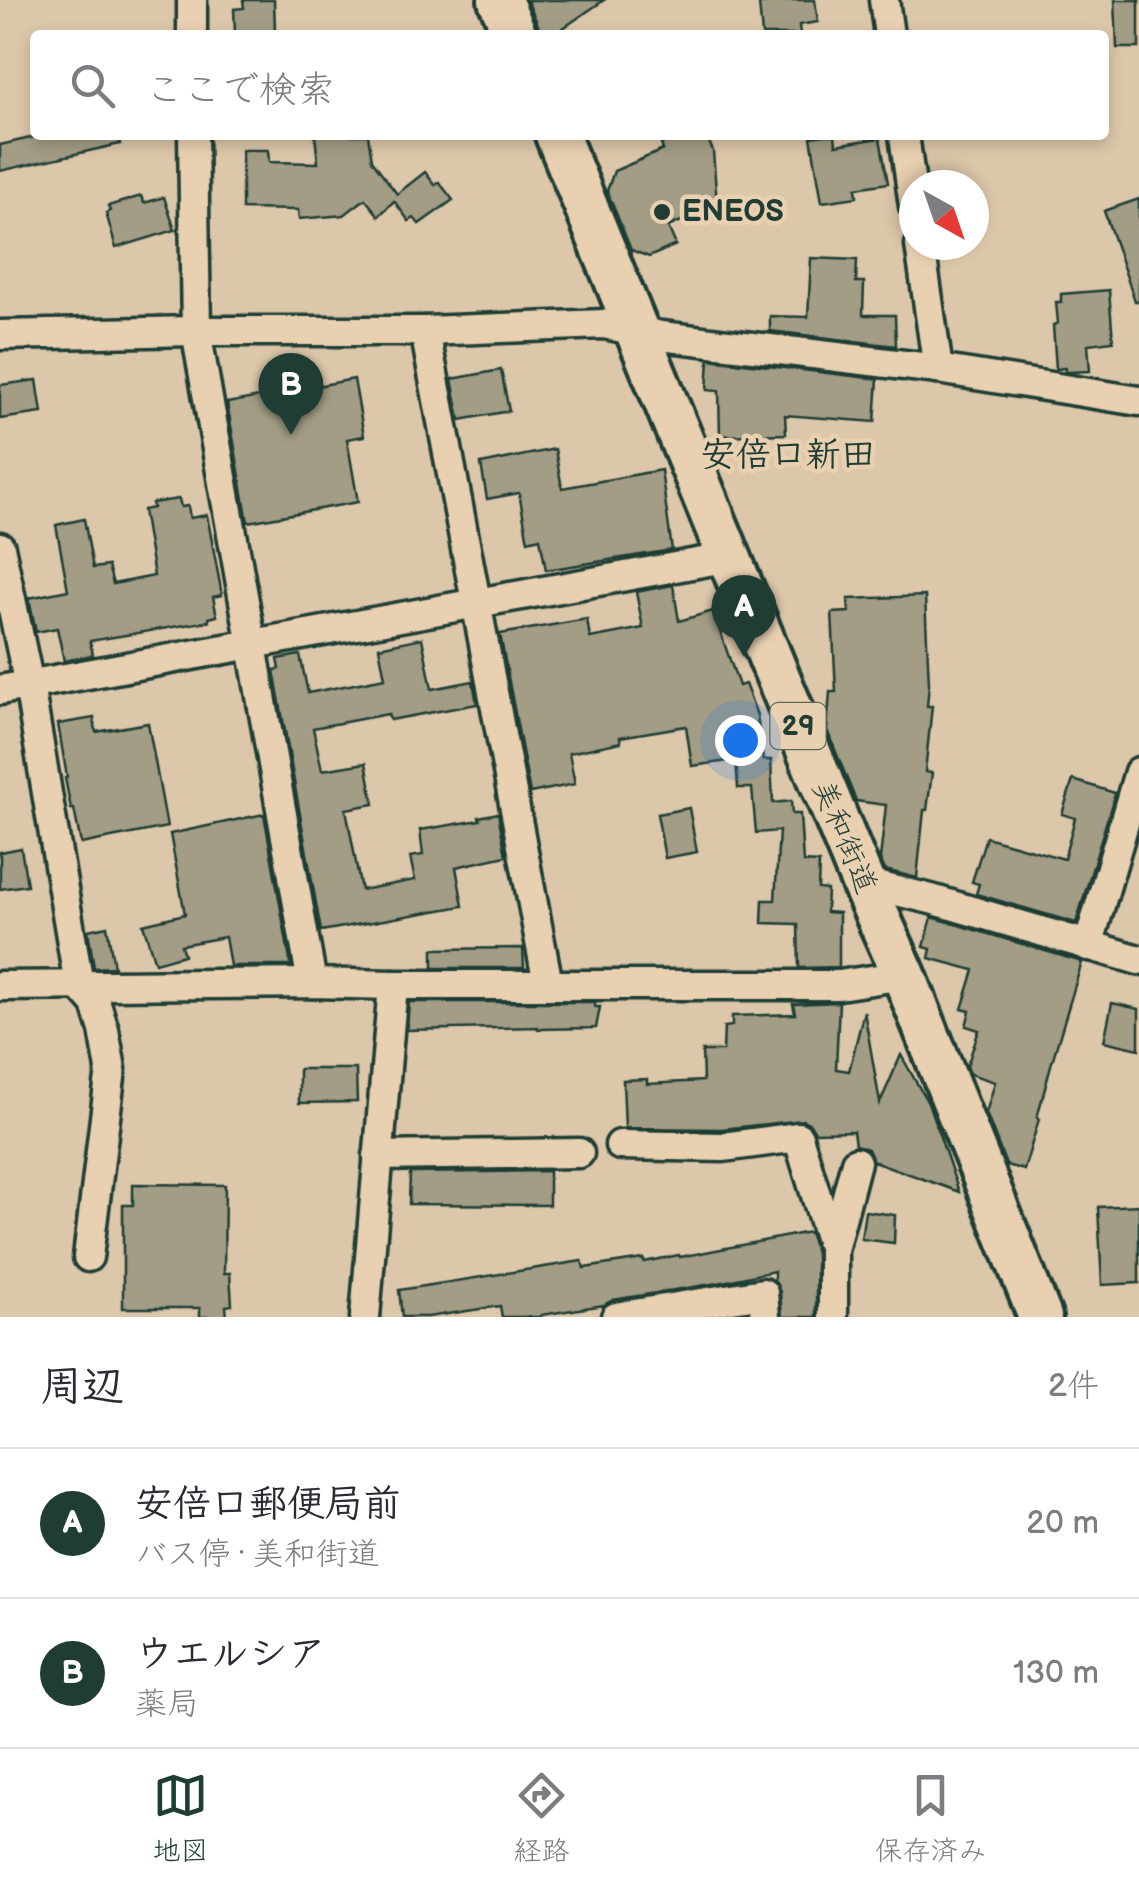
<!DOCTYPE html>
<html lang="ja">
<meta charset="utf-8">
<style>
:root{--surface:#fff;--page:#f2f2f3;--text:#2b2b33;--muted:#7c7c81;--line:#e1e1e2;--accent:#1f3d34}
body{margin:0;font-family:"Balsamiq Sans","Klee One",sans-serif;background:var(--page);color:var(--text)}
.compass{position:absolute;left:899px;top:170px;width:90px;height:90px;border-radius:50%;background:var(--surface);box-shadow:0 5px 15px #0003;rotate:140deg}
.you{position:absolute;left:740px;top:740px;width:35px;height:35px;margin:-25px;border:8px solid #fff;border-radius:50%;background:#1a73e8;box-shadow:0 0 0 15px #1a73e833}
.badge{display:grid;place-items:center;width:65px;height:65px;border-radius:50%;background:var(--accent);color:#fff;font-size:32px;font-weight:700}
.pin{position:absolute;translate:-50% -82px;filter:drop-shadow(0 2px 5px #0008)}
.pin::after{content:'';position:absolute;top:52px;width:35px;height:30px;background:inherit;clip-path:polygon(0 0,100% 0,50% 100%)}
.list{margin:0;padding:0;list-style:none}
h2{display:flex;justify-content:space-between;align-items:center;height:130px;margin:0;padding:0 40px;font-size:42px}
h2 small{font-size:32px;font-weight:400;color:var(--muted)}
.list li{display:grid;grid-template-columns:65px 1fr auto;gap:30px;align-items:center;box-sizing:border-box;height:150px;padding:0 40px;border-top:2px solid var(--line)}
.list b{display:block;font-size:38px;white-space:nowrap}
.list p{margin:0;font-size:32px;white-space:nowrap;color:var(--muted)}
.list em{font-size:32px;font-style:normal;color:var(--muted)}
.icon{flex:none;width:55px;height:55px;fill:none;stroke:currentColor;stroke-width:2;stroke-linecap:round;stroke-linejoin:round}
.map{position:relative;flex:none;width:1139px;height:1317px;overflow:hidden}
.search{position:absolute;background:var(--surface);box-shadow:0 5px 15px #0003;left:30px;right:30px;top:30px;height:110px;display:flex;align-items:center;gap:25px;box-sizing:border-box;padding:0 35px;border-radius:10px;color:var(--muted);font-size:38px}
.sheet{height:430px;background:var(--surface)}
nav{display:flex;justify-content:space-around;align-items:center;box-sizing:border-box;height:140px;border-top:2px solid var(--line);background:var(--surface);font-size:28px;color:var(--muted)}
nav a{display:grid;justify-items:center;gap:5px}
nav .on{color:var(--accent)}
.map>svg:first-child{display:block}
.building{fill:#a39d85;stroke:#1f3d34;stroke-width:2.5}
.lines{fill:none;stroke-linecap:round;stroke-linejoin:round}
.street-casing{stroke:#1f3d34;stroke-width:35}
.primary-casing{stroke:#1f3d34;stroke-width:50}
.street{stroke:#e9d0b1;stroke-width:28}
.primary{stroke:#e9d0b1;stroke-width:42}
.poi-dot{fill:#1f3d34;stroke:#e9d0b1;stroke-width:4}
.labels{text-anchor:middle;dominant-baseline:central;stroke-width:9;stroke-linejoin:round;paint-order:stroke}
.shield{fill:#e9d0b1;stroke:#5c695a;stroke-width:2.5}
.shield-label{font-size:28px;font-weight:bold;fill:#1f3d34}
.poi-label{font-size:30px;font-weight:bold;fill:#1f3d34;stroke:#e9d0b1;text-anchor:start}
.street-label{font-size:30px;fill:#1f3d34;stroke:#e9d0b1}
.quarter-label{font-size:35px;font-weight:bold;fill:#1f3d34;stroke:#e9d0b1}
</style>
<div class="map">
<svg width="1139" height="1317" viewBox="0 0 1139 1317">
<rect width="100%" height="100%" fill="#ddc7aa"/>
<filter id="ink" filterUnits="userSpaceOnUse"><feTurbulence type="fractalNoise" baseFrequency=".01" numOctaves="2"/><feDisplacementMap in="SourceGraphic" scale="20" xChannelSelector="R" yChannelSelector="G"/><feConvolveMatrix kernelMatrix="1 2 1 2 8 2 1 2 1" color-interpolation-filters="sRGB"/></filter>
<g filter="url(#ink)">
<g class="building">
<polygon points="243,0 274,0 275,31 235,33 234,9 244,8"/>
<polygon points="527,0 604,0 553,35 540,35 538,25"/>
<polygon points="793,0 815,0 818,22 799,25 800,35 762,35 759,4"/>
<polygon points="1115,0 1139,0 1139,48 1117,48"/>
<polygon points="43,135 119,135 120,144 0,171 0,145"/>
<polygon points="315,135 368,135 372,160 397,194 425,172 435,185 439,182 453,200 419,224 414,218 409,221 394,201 379,216 365,199 344,215 299,219 298,210 242,209 242,150 268,150 269,162 318,163"/>
<polygon points="684,135 706,135 713,151 717,205 668,227 676,245 649,257 631,250 607,191 614,171 663,150 661,144"/>
<polygon points="825,135 835,135 836,145 880,138 888,183 856,188 857,197 822,202 811,137"/>
<polygon points="141,196 144,203 164,197 175,230 116,248 106,213 110,211 108,206"/>
<polygon points="1139,199 1139,301 1135,301 1104,211"/>
<polygon points="811,258 857,260 856,282 864,282 863,315 895,315 896,346 770,331 770,316 808,317"/>
<polygon points="1109,290 1113,341 1088,344 1090,371 1070,372 1065,372 1065,368 1056,369 1053,325 1058,323 1056,302 1061,302 1061,294"/>
<polygon points="709,359 878,379 875,422 785,415 786,434 720,436 719,391 707,390"/>
<polygon points="501,370 509,411 460,420 452,379"/>
<polygon points="354,379 364,436 347,439 358,502 248,522 227,403"/>
<polygon points="37,380 42,413 0,419 0,385"/>
<polygon points="555,449 562,488 661,470 672,550 546,570 540,538 528,541 519,493 487,499 481,464"/>
<polygon points="179,499 181,507 188,506 190,518 207,515 222,595 213,597 217,616 209,618 209,621 90,641 93,655 64,661 57,628 36,632 29,598 68,590 56,525 84,519 93,568 108,566 113,584 154,576 143,510 153,508 152,503"/>
<polygon points="673,585 679,621 713,611 739,686 745,684 757,715 763,760 771,760 773,803 791,801 792,814 800,814 803,862 819,863 818,889 827,890 826,912 839,913 839,967 799,968 798,924 762,923 763,900 775,900 779,831 756,833 752,788 738,788 736,760 692,766 686,726 620,737 621,742 569,753 575,784 530,793 500,634 587,619 590,638 643,628 636,592"/>
<polygon points="925,596 929,684 927,706 932,706 925,772 932,773 927,810 924,810 917,878 885,870 880,859 886,805 856,801 827,730 830,692 836,692 832,613 849,612 848,599"/>
<polygon points="422,638 432,689 473,681 477,704 390,720 388,714 313,728 322,770 366,763 374,804 346,809 361,890 415,880 410,857 423,855 420,830 480,820 479,817 498,813 506,856 456,867 463,906 321,931 274,670 280,669 278,659 300,655 308,693 385,678 379,647"/>
<polygon points="94,718 96,732 148,723 167,827 81,844 74,809 71,809 65,778 67,777 58,724"/>
<polygon points="1073,780 1115,793 1076,923 976,894 979,884 972,882 986,837 1064,859 1075,818 1062,814"/>
<polygon points="689,808 697,852 665,858 657,814"/>
<polygon points="264,814 291,966 230,966 225,937 181,945 184,955 155,963 143,924 185,914 170,834"/>
<polygon points="21,848 27,885 0,889 0,852"/>
<polygon points="932,917 1082,962 1051,1065 1037,1118 1039,1119 1024,1170 1006,1165 986,1113 995,1082 970,1074 967,1066 979,1030 966,1026 970,1011 962,1009 974,970 929,958 931,949 924,947"/>
<polygon points="107,926 114,967 94,968 88,930"/>
<polygon points="523,948 524,968 433,968 433,949"/>
<polygon points="409,1002 595,1002 595,1007 600,1007 596,1028 538,1029 538,1027 407,1030"/>
<polygon points="839,1002 836,1069 849,1071 864,1011 880,1103 901,1055 929,1105 959,1192 873,1161 868,1149 855,1145 853,1131 815,1132 810,1124 803,1120 722,1129 625,1128 623,1080 647,1079 647,1084 703,1081 702,1051 723,1051 724,1027 732,1026 732,1016 795,1014 793,1004"/>
<polygon points="1112,1003 1139,1009 1139,1049 1104,1041"/>
<polygon points="299,1069 356,1069 357,1102 299,1103"/>
<polygon points="549,1171 549,1205 409,1204 410,1173"/>
<polygon points="133,1184 225,1185 224,1273 230,1273 232,1305 226,1306 227,1317 200,1317 200,1308 123,1308 123,1205 133,1205"/>
<polygon points="1139,1205 1139,1283 1102,1285 1098,1207"/>
<polygon points="865,1211 895,1215 894,1243 861,1239"/>
<polygon points="809,1232 816,1253 816,1317 782,1317 780,1292 774,1280 774,1271 718,1283 613,1300 604,1305 541,1315 541,1317 502,1317 500,1306 428,1317 402,1317 399,1290 582,1261 584,1268 643,1259 644,1262 679,1255 680,1257"/>
</g>
<g class="lines">
<defs>
<g id="street">
<polyline points="192,0 192,35"/>
<polyline points="884,0 889,35"/>
<polyline points="193,135 196,331 312,983"/>
<polyline points="904,135 914,206"/>
<polyline points="920,245 938,369"/>
<polyline points="425,331 548,984"/>
<polyline points="0,335 196,331 425,331 604,324 661,336 938,369 1139,401"/>
<polyline points="0,547 29,685 79,985 96,1004 104,1030 111,1069 88,1257"/>
<polyline points="0,690 730,557"/>
<polyline points="863,883 931,899 1139,960"/>
<polyline points="1088,946 1139,772"/>
<polyline points="0,986 312,983 393,985"/>
<polyline points="620,1145 723,1147 798,1137 833,1250"/>
<polyline points="378,1156 579,1153"/>
<polyline points="365,1317 393,985 839,985 904,975"/>
<polyline points="616,1317 763,1293 765,1317"/>
<polyline points="833,1317 833,1250 856,1162"/>
</g>
<g id="primary">
<polyline points="500,0 515,35"/>
<polyline points="557,135 778,677 863,883 904,975 1040,1317"/>
</g>
</defs>
<use href="#street" class="street-casing"/>
<use href="#primary" class="primary-casing"/>
<use href="#street" class="street"/>
<use href="#primary" class="primary"/>
</g>
</g>
<circle class="poi-dot" cx="662" cy="212" r="10"/>
<g class="labels">
<rect class="shield" x="770.5" y="703" width="55" height="46" rx="8"/>
<g class="shield-label">
<text x="798" y="726">29</text>
</g>
<g class="poi-label">
<text x="682" y="212">ENEOS</text>
</g>
<g class="street-label">
<text transform="translate(844 837) rotate(67)">美和街道</text>
</g>
<g class="quarter-label">
<text x="788" y="455">安倍口新田</text>
</g>
</g>
</svg>
<svg class="compass" viewBox="-18 -18 36 36"><path d="M0-13l5 13h-10z" fill="#e53935"/><path d="M0 13l5-13h-10z" fill="#7c7c81"/></svg>
<div class="you"></div>
<div class="pin badge" style="left:744px;top:657px">A</div>
<div class="pin badge" style="left:291px;top:435px">B</div>
<div class="search"><svg class="icon" aria-label="search" viewBox="0 0 24 24"><circle cx="10" cy="10" r="6"/><path d="M15 15l6 6"/></svg>ここで検索</div>
</div>
<section class="sheet">
<h2>周辺<small>2件</small></h2>
<ul class="list">
<li><span class="badge">A</span><div><b>安倍口郵便局前</b><p>バス停 · 美和街道</p></div><em>20 m</em></li>
<li><span class="badge">B</span><div><b>ウエルシア</b><p>薬局</p></div><em>130 m</em></li>
</ul>
</section>
<nav>
<a class="on"><svg class="icon" aria-label="map" viewBox="0 0 24 24"><path d="M3 6l6-2 6 2 6-2v14l-6 2-6-2-6 2zM9 4v14M15 6v14"/></svg>地図</a>
<a><svg class="icon" aria-label="directions" viewBox="0 0 24 24"><path d="M12 3l9 9-9 9-9-9zM9 14v-3h6M13 9l2 2-2 2"/></svg>経路</a>
<a><svg class="icon" aria-label="saved" viewBox="0 0 24 24"><path d="M7 4h10v16l-5-4-5 4z"/></svg>保存済み</a>
</nav>
